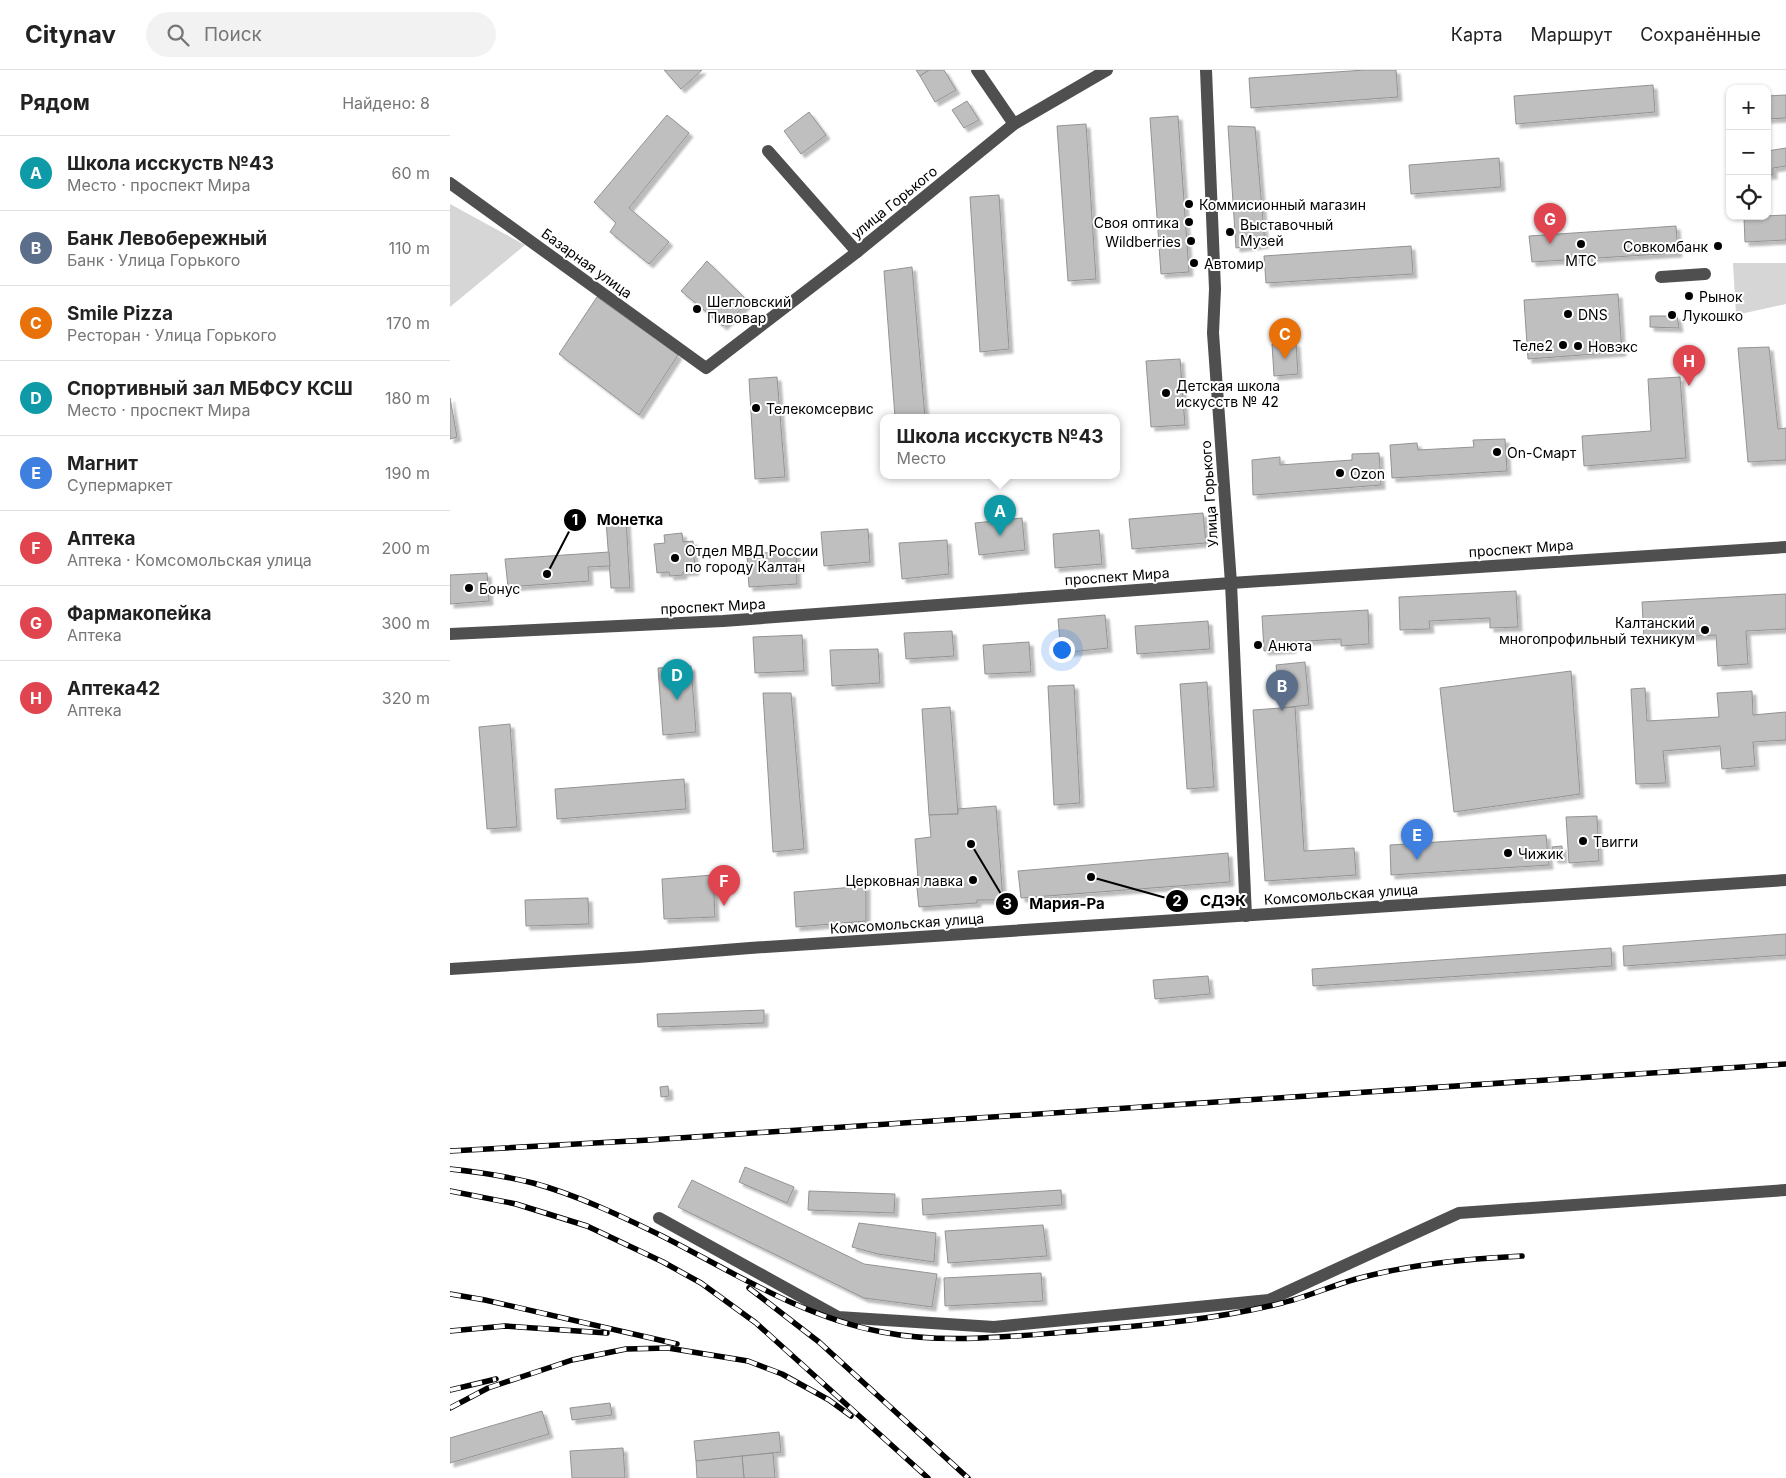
<!DOCTYPE html>
<html lang="ru">
<meta charset="utf-8">
<style>
:root{--surface:#fff;--page:#f2f2f2;--text:#222;--muted:#767676;--line:#e0e0e0;--accent:#000}
body{margin:0;font-family:Inter,sans-serif;background:var(--page);color:var(--text)}
.controls{position:absolute;right:15px;top:15px;display:grid;overflow:hidden;border-radius:10px;box-shadow:0 1px 4px #0004}
.controls button{width:45px;height:45px;display:grid;place-items:center;padding:0;border:0;border-bottom:1px solid var(--line);background:var(--surface);color:var(--text);font:25px sans-serif}
.you{position:absolute;left:611px;top:579px;width:18px;height:18px;margin:-12px;border:4px solid #fff;border-radius:50%;background:#1a73e8;box-shadow:0 0 0 8px #1a73e833}
.badge{display:grid;place-items:center;width:32px;height:32px;border-radius:50%;background:var(--accent);color:#fff;font-size:16px;font-weight:700}
.pin{position:absolute;translate:-50% -41px;filter:drop-shadow(0 1px 2px #0008)}
.pin::after{content:'';position:absolute;top:26px;width:18px;height:15px;background:inherit;clip-path:polygon(0 0,100% 0,50% 100%)}
.popup{position:absolute;left:430px;top:344px;width:240px;height:65px;box-sizing:border-box;display:grid;place-content:center;border-radius:10px;background:var(--surface);filter:drop-shadow(0 1px 4px #0005);font-size:16px;white-space:nowrap;color:var(--muted)}
.popup b{font-size:19px;color:var(--text)}
.popup::after{content:'';position:absolute;left:50%;top:100%;margin-left:-10px;border:10px solid transparent;border-top-color:var(--surface)}
.list{margin:0;padding:0;list-style:none}
h2{display:flex;justify-content:space-between;align-items:center;height:65px;margin:0;padding:0 20px;font-size:21px}
h2 small{font-size:16px;font-weight:400;color:var(--muted)}
.list li{display:grid;grid-template-columns:32px 1fr auto;gap:15px;align-items:center;box-sizing:border-box;height:75px;padding:0 20px;border-top:1px solid var(--line)}
.list b{display:block;font-size:19px;white-space:nowrap}
.list p{margin:0;font-size:16px;white-space:nowrap;color:var(--muted)}
.list em{font-size:16px;font-style:normal;color:var(--muted)}
.icon{flex:none;width:28px;height:28px;fill:none;stroke:currentColor;stroke-width:2;stroke-linecap:round;stroke-linejoin:round}
.map{position:relative;flex:none;width:1336px;height:1408px;overflow:hidden}
header{display:flex;align-items:center;gap:30px;box-sizing:border-box;height:70px;padding:0 25px;background:var(--surface);border-bottom:1px solid var(--line)}
header strong{font-size:24px}
nav{display:flex;gap:28px;margin-inline-start:auto;font-size:18px}
.search{width:350px;height:45px;background:var(--page);display:flex;align-items:center;gap:12px;box-sizing:border-box;padding:0 18px;border-radius:28px;color:var(--muted);font-size:19px}
main{display:flex}
aside{flex:1;background:var(--surface)}
.map>svg:first-child{display:block}
.green{fill:#d6d6d6}
.building{fill:#bfbfbf;stroke:#939393;filter:url(#shadow)}
.lines{fill:none;stroke-linecap:round;stroke-linejoin:round}
.minor{stroke:#4f4f4f;stroke-width:12}
.rail-casing{stroke:#000;stroke-width:5.5}
.rail{stroke:#fff;stroke-width:4;stroke-dasharray:11;stroke-linecap:butt}
.poi-dot{fill:#000;stroke:#fff;stroke-width:2}
.labels{text-anchor:middle;dominant-baseline:central;stroke-width:4;stroke-linejoin:round;paint-order:stroke}
.street-label{font-size:14px;fill:#000;stroke:#fff}
.poi-label{font-size:14px;fill:#000;stroke:#fff;text-anchor:start}
.leader{fill:none;stroke:#000;stroke-width:2}
.callout-dot{fill:#000;stroke:#fff;stroke-width:2}
.mark-label{font-size:15px;text-anchor:middle;font-weight:bold;fill:#fff}
.callout-label{font-size:15px;text-anchor:middle;font-weight:bold;fill:#000;stroke:#fff;stroke-width:4;stroke-linejoin:round;paint-order:stroke}
</style>
<header>
<strong>Citynav</strong>
<div class="search"><svg class="icon" aria-label="search" viewBox="0 0 24 24"><circle cx="10" cy="10" r="6"/><path d="M15 15l6 6"/></svg>Поиск</div>
<nav><a>Карта</a><a>Маршрут</a><a>Сохранённые</a></nav>
</header>
<main>
<aside>
<h2>Рядом<small>Найдено: 8</small></h2>
<ul class="list">
<li><span class="badge" style="background:#0f9aa8">A</span><div><b>Школа исскуств №43</b><p>Место · проспект Мира</p></div><em>60 m</em></li>
<li><span class="badge" style="background:#5c6f8a">B</span><div><b>Банк Левобережный</b><p>Банк · Улица Горького</p></div><em>110 m</em></li>
<li><span class="badge" style="background:#e8710a">C</span><div><b>Smile Pizza</b><p>Ресторан · Улица Горького</p></div><em>170 m</em></li>
<li><span class="badge" style="background:#0f9aa8">D</span><div><b>Спортивный зал МБФСУ КСШ</b><p>Место · проспект Мира</p></div><em>180 m</em></li>
<li><span class="badge" style="background:#3f7fe0">E</span><div><b>Магнит</b><p>Супермаркет</p></div><em>190 m</em></li>
<li><span class="badge" style="background:#e0444e">F</span><div><b>Аптека</b><p>Аптека · Комсомольская улица</p></div><em>200 m</em></li>
<li><span class="badge" style="background:#e0444e">G</span><div><b>Фармакопейка</b><p>Аптека</p></div><em>300 m</em></li>
<li><span class="badge" style="background:#e0444e">H</span><div><b>Аптека42</b><p>Аптека</p></div><em>320 m</em></li>
</ul>
</aside>
<div class="map">
<svg width="1336" height="1408" viewBox="0 0 1336 1408">
<defs>
<filter id="shadow"><feDropShadow dx="4" dy="4" stdDeviation="1" flood-color="#0004"/></filter>
</defs>
<rect width="100%" height="100%" fill="#fff"/>
<g class="green">
<polygon points="0,134 75,175 0,237"/>
<polygon points="1283,193 1336,193 1336,234 1286,245"/>
</g>
<g class="building">
<polygon points="214,0 252,0 231,19"/>
<polygon points="466,0 479,0 470,6"/>
<polygon points="479,0 494,0 506,20 485,32 470,6"/>
<polygon points="915,0 946,0 948,27 801,38 799,8"/>
<polygon points="1203,15 1205,42 1066,54 1064,26"/>
<polygon points="1336,25 1336,48 1317,49 1317,26"/>
<polygon points="517,31 529,50 514,58 502,40"/>
<polygon points="359,42 376,65 351,84 334,61"/>
<polygon points="217,45 239,63 179,138 219,172 199,194 160,162 166,153 144,132"/>
<polygon points="728,46 739,202 711,204 700,48"/>
<polygon points="636,54 646,209 618,211 607,56"/>
<polygon points="778,56 805,57 815,174 786,178"/>
<polygon points="1336,78 1336,96 1323,98 1323,105 1317,105 1317,81"/>
<polygon points="1049,88 1051,117 961,124 959,95"/>
<polygon points="549,125 559,279 530,282 520,127"/>
<polygon points="1336,145 1336,170 1295,172 1294,147"/>
<polygon points="1226,156 1228,183 1082,192 1079,166"/>
<polygon points="961,176 963,204 816,213 814,186"/>
<polygon points="257,191 299,232 273,256 231,221"/>
<polygon points="462,197 475,347 445,347 434,201"/>
<polygon points="1168,224 1172,282 1078,289 1074,230"/>
<polygon points="147,227 228,285 189,345 109,284"/>
<polygon points="1200,246 1227,246 1229,258 1200,257"/>
<polygon points="846,273 848,304 824,306 822,274"/>
<polygon points="1319,277 1328,359 1336,358 1336,390 1298,392 1288,278"/>
<polygon points="730,289 735,355 701,357 696,291"/>
<polygon points="327,307 335,407 305,409 299,309"/>
<polygon points="1230,307 1236,388 1134,396 1132,366 1201,361 1198,309"/>
<polygon points="0,328 7,367 0,369"/>
<polygon points="1055,369 1057,401 942,408 940,375 967,373 968,380 1024,377 1023,370"/>
<polygon points="929,383 931,415 803,425 802,390 830,387 830,395 902,390 902,384"/>
<polygon points="753,443 756,473 682,479 679,449"/>
<polygon points="572,448 575,480 529,485 525,453"/>
<polygon points="176,449 180,518 161,518 156,451"/>
<polygon points="418,459 420,492 374,496 371,462"/>
<polygon points="649,460 652,494 605,498 603,464"/>
<polygon points="232,463 233,472 243,471 245,501 233,502 233,505 220,506 219,502 207,503 204,474 215,473 214,465"/>
<polygon points="497,470 499,504 452,509 449,473"/>
<polygon points="346,481 347,514 299,517 297,484"/>
<polygon points="159,482 160,496 138,497 139,511 58,517 55,489"/>
<polygon points="37,503 39,531 0,534 0,505"/>
<polygon points="1066,521 1068,557 1040,558 1040,548 979,551 980,559 950,560 949,527"/>
<polygon points="1336,524 1336,559 1296,561 1298,594 1268,596 1266,565 1194,569 1192,532"/>
<polygon points="918,540 919,574 891,576 891,569 841,572 842,579 814,581 812,546"/>
<polygon points="655,545 658,578 611,583 608,549"/>
<polygon points="758,551 760,579 687,584 685,556"/>
<polygon points="502,561 504,586 456,589 454,563"/>
<polygon points="352,565 354,601 305,603 303,567"/>
<polygon points="579,572 581,602 535,604 533,575"/>
<polygon points="428,579 430,613 382,616 380,580"/>
<polygon points="855,592 859,635 831,638 826,595"/>
<polygon points="241,596 246,662 213,665 208,598"/>
<polygon points="1121,601 1130,724 1004,742 990,618"/>
<polygon points="757,612 764,717 737,719 730,614"/>
<polygon points="624,615 630,733 604,735 598,616"/>
<polygon points="1195,618 1197,651 1269,647 1267,623 1302,621 1303,645 1336,642 1336,670 1303,672 1305,696 1272,699 1270,676 1213,681 1216,713 1186,714 1181,619"/>
<polygon points="313,623 341,623 354,779 323,782"/>
<polygon points="500,637 508,744 479,745 472,639"/>
<polygon points="845,637 854,781 904,778 906,805 815,811 803,640"/>
<polygon points="60,654 67,757 37,759 29,657"/>
<polygon points="234,709 236,739 107,749 105,719"/>
<polygon points="546,736 553,830 527,830 527,833 469,837 466,809 468,809 465,769 481,767 479,745 508,744 508,739"/>
<polygon points="1147,746 1149,791 1119,793 1116,747"/>
<polygon points="1096,765 1099,795 941,805 940,775"/>
<polygon points="1112,776 1113,789 1104,789 1102,777"/>
<polygon points="778,783 780,812 571,828 568,801"/>
<polygon points="263,805 265,847 214,849 212,809"/>
<polygon points="416,816 416,851 346,857 344,822"/>
<polygon points="138,828 139,854 76,856 75,830"/>
<polygon points="1336,864 1336,885 1174,896 1173,876"/>
<polygon points="1161,878 1162,896 863,916 862,899"/>
<polygon points="758,906 760,924 705,929 703,910"/>
<polygon points="314,940 314,953 208,957 207,944"/>
<polygon points="218,1016 219,1026 211,1027 210,1017"/>
<polygon points="295,1097 344,1117 337,1133 289,1112"/>
<polygon points="242,1110 414,1194 487,1204 482,1237 414,1228 228,1137"/>
<polygon points="611,1120 612,1135 473,1145 472,1129"/>
<polygon points="359,1121 445,1124 444,1143 358,1140"/>
<polygon points="409,1153 486,1163 484,1192 428,1184 402,1177"/>
<polygon points="593,1155 597,1186 498,1193 495,1161"/>
<polygon points="591,1203 593,1231 495,1236 494,1208"/>
<polygon points="160,1333 162,1345 122,1350 120,1338"/>
<polygon points="92,1341 99,1364 0,1393 0,1368"/>
<polygon points="329,1362 331,1382 246,1391 244,1371"/>
<polygon points="173,1378 175,1408 122,1408 120,1381"/>
<polygon points="323,1383 325,1408 294,1408 292,1386"/>
<polygon points="292,1386 294,1408 247,1408 246,1391"/>
</g>
<g class="lines">
<g class="minor">
<polyline points="527,0 564,54"/>
<polyline points="756,0 765,219 763,263 781,513 796,846"/>
<polyline points="318,81 407,182"/>
<polyline points="0,113 256,298 407,182 564,54 657,0"/>
<polyline points="1211,207 1255,204"/>
<polyline points="0,564 273,551 781,513 1336,477"/>
<polyline points="0,899 188,887 300,878 1336,810"/>
<polyline points="209,1148 388,1247 544,1257 819,1230 1009,1143 1336,1120"/>
</g>
<defs>
<g id="rail">
<polyline points="0,1081 199,1070 1336,994"/>
<path d="M0,1099c28,3 55,7 83,14 44,12 88,33 129,53 71,36 140,81 220,96 60,12 123,5 184,0 72,-6 145,-11 216,-29 25,-6 49,-17 74,-24 55,-15 110,-20 166,-23"/>
<polyline points="0,1121 66,1134 137,1156 213,1192 251,1213 306,1253 478,1408"/>
<polyline points="299,1218 369,1272 518,1408"/>
<polyline points="0,1224 35,1230 227,1274"/>
<polyline points="0,1261 55,1256 157,1263"/>
<polyline points="0,1320 46,1309"/>
<polyline points="0,1338 38,1318 122,1290 176,1279 218,1278 298,1291 332,1304 379,1330 401,1346"/>
</g>
</defs>
<use href="#rail" class="rail-casing"/>
<use href="#rail" class="rail"/>
</g>
<g class="poi-dot">
<circle cx="739" cy="134" r="5"/>
<circle cx="739" cy="152" r="5"/>
<circle cx="780" cy="162" r="5"/>
<circle cx="741" cy="171" r="5"/>
<circle cx="1131" cy="174" r="5"/>
<circle cx="1268" cy="176" r="5"/>
<circle cx="744" cy="193" r="5"/>
<circle cx="1239" cy="226" r="5"/>
<circle cx="247" cy="239" r="5"/>
<circle cx="1118" cy="244" r="5"/>
<circle cx="1222" cy="245" r="5"/>
<circle cx="1113" cy="275" r="5"/>
<circle cx="1128" cy="276" r="5"/>
<circle cx="716" cy="323" r="5"/>
<circle cx="306" cy="338" r="5"/>
<circle cx="1047" cy="382" r="5"/>
<circle cx="890" cy="403" r="5"/>
<circle cx="225" cy="488" r="5"/>
<circle cx="19" cy="518" r="5"/>
<circle cx="1255" cy="560" r="5"/>
<circle cx="808" cy="575" r="5"/>
<circle cx="1133" cy="771" r="5"/>
<circle cx="1058" cy="783" r="5"/>
<circle cx="523" cy="810" r="5"/>
</g>
<g class="labels">
<g class="street-label">
<text transform="translate(444 132) rotate(-39)">улица Горького</text>
<text transform="translate(137 193) rotate(36)">Базарная улица</text>
<text transform="translate(759 424) rotate(-94)">Улица Горького</text>
<text transform="translate(1071 478) rotate(-4)">проспект Мира</text>
<text transform="translate(667 506) rotate(-4)">проспект Мира</text>
<text transform="translate(263 536) rotate(-3)">проспект Мира</text>
<text transform="translate(891 824) rotate(-4)">Комсомольская улица</text>
<text transform="translate(457 853) rotate(-4)">Комсомольская улица</text>
</g>
<g class="poi-label">
<text x="749" y="134">Коммисионный магазин</text>
<text x="729" y="152" text-anchor="end">Своя оптика</text>
<text x="790" y="154">Выставочный<tspan x="790" dy="16">Музей</tspan></text>
<text x="731" y="171" text-anchor="end">Wildberries</text>
<text x="1258" y="176" text-anchor="end">Совкомбанк</text>
<text x="1131" y="190" text-anchor="middle">МТС</text>
<text x="754" y="193">Автомир</text>
<text x="1249" y="226">Рынок</text>
<text x="257" y="231">Шегловский<tspan x="257" dy="16">Пивовар</tspan></text>
<text x="1128" y="244">DNS</text>
<text x="1232" y="245">Лукошко</text>
<text x="1103" y="275" text-anchor="end">Теле2</text>
<text x="1138" y="276">Новэкс</text>
<text x="726" y="315">Детская школа<tspan x="726" dy="16">искусств № 42</tspan></text>
<text x="316" y="338">Телекомсервис</text>
<text x="1057" y="382">On-Смарт</text>
<text x="900" y="403">Ozon</text>
<text x="235" y="480">Отдел МВД России<tspan x="235" dy="16">по городу Калтан</tspan></text>
<text x="29" y="518">Бонус</text>
<text x="1245" y="552" text-anchor="end">Калтанский<tspan x="1245" dy="16">многопрофильный техникум</tspan></text>
<text x="818" y="575">Анюта</text>
<text x="1143" y="771">Твигги</text>
<text x="1068" y="783">Чижик</text>
<text x="513" y="810" text-anchor="end">Церковная лавка</text>
</g>
</g>
<path class="leader" d="M97 504L125 450M641 807L727 831M521 774L557 834"/>
<g class="callout-dot">
<circle cx="97" cy="504" r="5"/>
<circle cx="641" cy="807" r="5"/>
<circle cx="521" cy="774" r="5"/>
<circle cx="125" cy="450" r="12"/>
<circle cx="727" cy="831" r="12"/>
<circle cx="557" cy="834" r="12"/>
</g>
<g class="mark-label">
<text x="125" y="455">1</text>
<text x="727" y="836">2</text>
<text x="557" y="839">3</text>
</g>
<g class="callout-label">
<text x="180" y="455">Монетка</text>
<text x="773" y="836">СДЭК</text>
<text x="617" y="839">Мария-Ра</text>
</g>
</svg>
<div class="controls">
<button>+</button>
<button>−</button>
<button><svg class="icon" aria-label="locate" viewBox="0 0 24 24"><circle cx="12" cy="12" r="6"/><path d="M12 2v4M12 18v4M2 12h4M18 12h4"/></svg></button>
</div>
<div class="you"></div>
<div class="pin badge" style="left:550px;top:466px;background:#0f9aa8">A</div>
<div class="popup"><b>Школа исскуств №43</b>Место</div>
<div class="pin badge" style="left:832px;top:641px;background:#5c6f8a">B</div>
<div class="pin badge" style="left:835px;top:289px;background:#e8710a">C</div>
<div class="pin badge" style="left:227px;top:630px;background:#0f9aa8">D</div>
<div class="pin badge" style="left:967px;top:790px;background:#3f7fe0">E</div>
<div class="pin badge" style="left:274px;top:836px;background:#e0444e">F</div>
<div class="pin badge" style="left:1100px;top:174px;background:#e0444e">G</div>
<div class="pin badge" style="left:1239px;top:316px;background:#e0444e">H</div>
</div>
</main>
